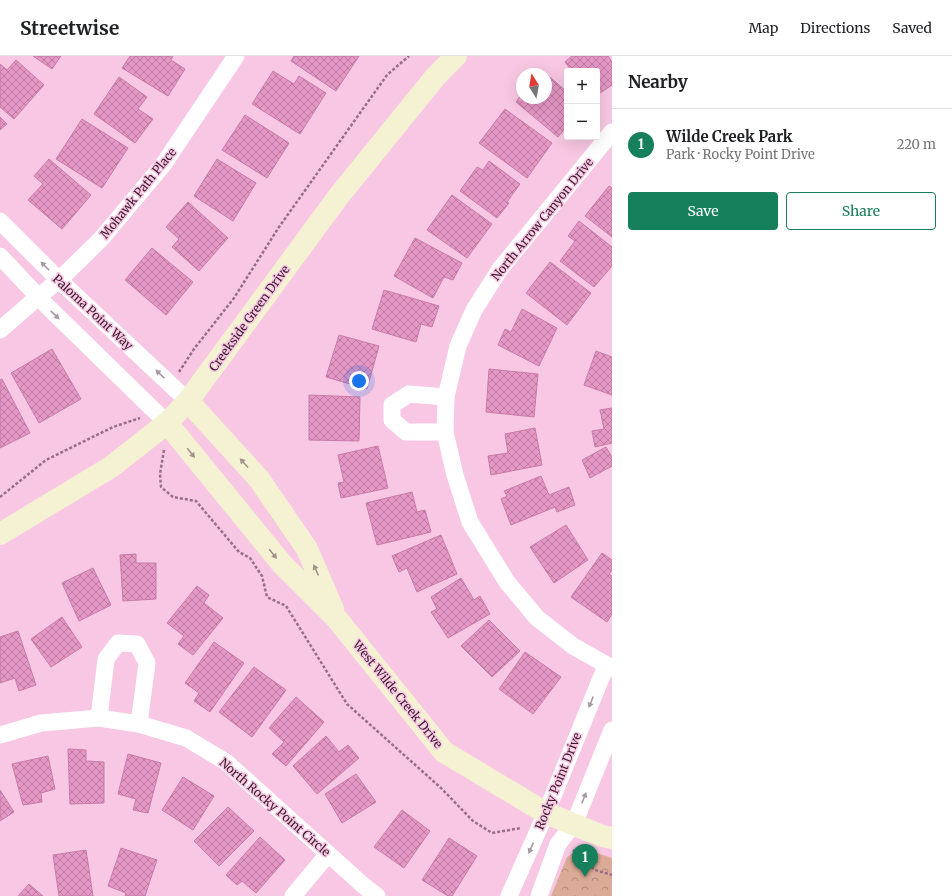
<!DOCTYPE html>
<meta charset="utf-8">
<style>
:root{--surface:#fff;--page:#f6f6f6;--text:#202124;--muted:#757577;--line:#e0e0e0;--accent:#15805b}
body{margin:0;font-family:Merriweather,serif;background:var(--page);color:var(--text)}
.controls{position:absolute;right:12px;top:12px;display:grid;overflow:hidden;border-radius:4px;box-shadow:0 4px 16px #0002}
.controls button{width:36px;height:36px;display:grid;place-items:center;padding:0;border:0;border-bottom:1px solid var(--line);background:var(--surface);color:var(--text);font:20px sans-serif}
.compass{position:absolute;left:516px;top:12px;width:36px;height:36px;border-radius:50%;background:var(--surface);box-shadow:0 4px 16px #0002;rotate:349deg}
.you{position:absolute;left:359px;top:325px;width:14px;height:14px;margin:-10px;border:3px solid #fff;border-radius:50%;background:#1a73e8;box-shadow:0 0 0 6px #1a73e833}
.badge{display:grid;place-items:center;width:26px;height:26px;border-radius:50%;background:var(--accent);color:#fff;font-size:13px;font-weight:700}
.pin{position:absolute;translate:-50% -33px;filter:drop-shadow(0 1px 2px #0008)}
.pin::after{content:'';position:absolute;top:21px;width:14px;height:12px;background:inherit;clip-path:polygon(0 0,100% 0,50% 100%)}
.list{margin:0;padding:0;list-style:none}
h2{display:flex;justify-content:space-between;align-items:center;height:52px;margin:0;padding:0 16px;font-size:17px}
h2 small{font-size:13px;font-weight:400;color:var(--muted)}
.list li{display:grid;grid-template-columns:26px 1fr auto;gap:12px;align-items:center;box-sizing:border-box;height:72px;padding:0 16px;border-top:1px solid var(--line)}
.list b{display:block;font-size:15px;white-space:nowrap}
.list p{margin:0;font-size:13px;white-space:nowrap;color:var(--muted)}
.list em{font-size:13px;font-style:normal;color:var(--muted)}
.actions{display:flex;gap:8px;padding:12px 16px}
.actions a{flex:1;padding:9px 0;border:1px solid var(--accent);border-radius:4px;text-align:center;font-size:14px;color:var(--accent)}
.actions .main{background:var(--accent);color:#fff}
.map{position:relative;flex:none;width:612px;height:840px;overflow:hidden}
header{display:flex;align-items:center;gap:24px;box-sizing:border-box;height:56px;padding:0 20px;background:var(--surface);border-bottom:1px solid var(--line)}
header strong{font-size:19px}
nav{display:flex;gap:22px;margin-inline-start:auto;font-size:14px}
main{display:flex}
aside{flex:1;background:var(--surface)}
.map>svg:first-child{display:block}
.park{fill:url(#park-crowns)}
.building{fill:url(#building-cross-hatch);stroke:#c87ca9}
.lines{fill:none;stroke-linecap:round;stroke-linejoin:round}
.path{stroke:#966f86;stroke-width:2.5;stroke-dasharray:3 2;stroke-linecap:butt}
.street{stroke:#fff;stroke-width:17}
.secondary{stroke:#f5f2d4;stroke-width:22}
.oneway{fill:#a699a1}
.oneway2{fill:#a19289}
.labels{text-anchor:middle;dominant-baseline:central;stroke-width:3;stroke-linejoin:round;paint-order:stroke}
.street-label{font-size:12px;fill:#3a1c2e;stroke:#f8c7e3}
</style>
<header>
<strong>Streetwise</strong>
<nav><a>Map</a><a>Directions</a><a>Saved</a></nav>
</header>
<main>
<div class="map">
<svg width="612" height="840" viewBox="0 0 612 840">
<defs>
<pattern id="park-crowns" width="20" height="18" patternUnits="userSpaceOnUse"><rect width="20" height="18" fill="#dbab97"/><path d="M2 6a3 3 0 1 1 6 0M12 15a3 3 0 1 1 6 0" fill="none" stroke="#b38a7c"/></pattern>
<pattern id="building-cross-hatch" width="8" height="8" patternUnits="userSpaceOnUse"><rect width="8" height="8" fill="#e597c5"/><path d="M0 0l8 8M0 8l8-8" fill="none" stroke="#bb7aa0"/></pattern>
</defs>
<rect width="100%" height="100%" fill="#f8c7e3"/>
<polygon class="park" points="581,792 612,802 612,840 551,840 567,801"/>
<g class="building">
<polygon points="33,0 61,0 52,13"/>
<polygon points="130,0 173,0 171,4 185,13 168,40 122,12"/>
<polygon points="294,0 359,0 336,35 291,5"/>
<polygon points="572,0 608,0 612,6 612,29 597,39 597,15 572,15 565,6"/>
<polygon points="16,4 44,29 14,63 0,51 0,8 7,14"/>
<polygon points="542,14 567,36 567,70 558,81 516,46 522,38 522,42 546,42 546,18 538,18"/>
<polygon points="273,15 294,28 299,20 326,37 300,78 252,48"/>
<polygon points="119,21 147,41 138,53 153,63 135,87 94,58"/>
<polygon points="505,53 552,87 527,122 479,87"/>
<polygon points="245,59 289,87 267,122 222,94"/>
<polygon points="0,61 7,68 0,74"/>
<polygon points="82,63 128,92 102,132 56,103"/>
<polygon points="49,103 91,139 62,173 28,144 43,128 34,120"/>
<polygon points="217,103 256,127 233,165 194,140"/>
<polygon points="489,105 520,128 507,146 509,147 497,162 460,135 477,111 483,114"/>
<polygon points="609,130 612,132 612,181 585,160"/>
<polygon points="452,139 492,168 467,202 427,174"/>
<polygon points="188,146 228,182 199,215 172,191 179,183 166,171"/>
<polygon points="579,165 612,191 612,210 594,231 560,205 575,185 568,180"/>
<polygon points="415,182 462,207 453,224 444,221 433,242 394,220"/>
<polygon points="152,192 193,226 166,259 125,224"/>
<polygon points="550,206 591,237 567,269 526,237"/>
<polygon points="384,234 439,250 432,271 421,268 416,286 372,273"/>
<polygon points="522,253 557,272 539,310 498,289 505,273 511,276"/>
<polygon points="339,279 379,290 367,333 326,321"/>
<polygon points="52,293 81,343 39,367 11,317"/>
<polygon points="596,295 612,301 612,339 584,329"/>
<polygon points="489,313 538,318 534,361 486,356"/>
<polygon points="2,323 30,377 0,392 0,324"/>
<polygon points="309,339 360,341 359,385 309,384"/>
<polygon points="612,352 612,387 595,391 592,375 604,373 600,354"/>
<polygon points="535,372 542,409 491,419 488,400 508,397 505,378"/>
<polygon points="378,390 388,432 341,442 338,427 344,426 338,399"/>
<polygon points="606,391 612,401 612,410 590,422 582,404"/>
<polygon points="541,420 549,439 569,431 575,449 557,456 555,451 511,469 501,443 507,440 504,435"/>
<polygon points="412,436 417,456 425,454 431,476 377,489 366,447"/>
<polygon points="566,469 588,504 554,527 530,491"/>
<polygon points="441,479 457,518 417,536 407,512 399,516 392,500"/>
<polygon points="602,497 612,504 612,514 609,518 612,520 612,558 607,566 571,541"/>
<polygon points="136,498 136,507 156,507 156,543 123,545 120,499"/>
<polygon points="93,512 111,549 79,565 62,527"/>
<polygon points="461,522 474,544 480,540 490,558 448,582 431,556 437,553 431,541"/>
<polygon points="197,530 209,539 204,547 223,562 193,599 178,588 184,580 167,567"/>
<polygon points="62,561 82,591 51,611 31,583"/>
<polygon points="489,564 520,595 492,621 461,590"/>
<polygon points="18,575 36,629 19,635 15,622 0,627 0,581"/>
<polygon points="214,586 244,607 210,656 194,645 199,637 185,627"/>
<polygon points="525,596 561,621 533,658 499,633"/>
<polygon points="254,611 286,634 252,681 219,656"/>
<polygon points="296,641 324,666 286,710 272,698 284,686 269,672"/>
<polygon points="326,680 339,696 348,689 359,702 317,738 293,710"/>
<polygon points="68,693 86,694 86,705 104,706 104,747 70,748"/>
<polygon points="128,698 161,707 148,757 133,754 136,743 118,738"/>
<polygon points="48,700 55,733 41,737 42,746 23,749 12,708"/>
<polygon points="356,718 376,746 342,767 325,738"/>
<polygon points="183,721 214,740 193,774 162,754"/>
<polygon points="0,734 14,756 0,765"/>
<polygon points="228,751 254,775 219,810 194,785"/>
<polygon points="402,754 430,775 404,812 374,791"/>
<polygon points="260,781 285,804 256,837 242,825 237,829 226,819"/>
<polygon points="449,782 477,800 452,840 448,840 422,824"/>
<polygon points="121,792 157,804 145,840 125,840 126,837 108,830"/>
<polygon points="86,794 93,840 59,840 53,799"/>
<polygon points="29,828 43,840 18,840"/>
</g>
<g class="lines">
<g class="path">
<polyline points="179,316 194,293 234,242 279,171 387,19 409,0"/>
<polyline points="164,394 160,418 161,431 173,441 196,445 239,496 250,502 262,520 267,541 286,550 347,648 441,732 473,765 492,777 521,772"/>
<polyline points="0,441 46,404 113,371 140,362"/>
<polyline points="573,794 595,814 612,819"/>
</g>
<g class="street">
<polyline points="612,76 500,213 474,254 458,290 446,341 445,376 455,419 470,466 507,526 537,562 573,590 612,612"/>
<polyline points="0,165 59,224 188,345"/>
<polyline points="0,200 47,250 167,367"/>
<polyline points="0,274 38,241 59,224 101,183 163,109 236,0"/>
<polyline points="445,376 406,376 392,364 392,349 409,338 446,341"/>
<polyline points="99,662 106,603 118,587 137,588 147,607 139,668"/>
<polyline points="0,679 41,667 99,662 139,668 186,682 226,706 364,830 377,840"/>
<polyline points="293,840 328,798"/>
<polyline points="509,840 546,757 606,610"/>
<polyline points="539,840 558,788 574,768 612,674"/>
</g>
<g class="secondary">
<polyline points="188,345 259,423 307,493 333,553"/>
<polyline points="167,367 282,508 337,563 444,696 546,757 602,780 612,782"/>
<polyline points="0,478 111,411 167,367 188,345 338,141 436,20 456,0"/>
</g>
</g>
<defs><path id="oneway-solid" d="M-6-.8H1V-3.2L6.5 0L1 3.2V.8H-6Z"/></defs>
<g class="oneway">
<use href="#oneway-solid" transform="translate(45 210) rotate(-135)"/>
<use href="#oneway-solid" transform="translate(55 259) rotate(44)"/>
<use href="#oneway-solid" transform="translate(160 318) rotate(-137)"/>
<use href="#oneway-solid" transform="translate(591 646) rotate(112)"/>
<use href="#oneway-solid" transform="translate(584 742) rotate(-68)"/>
<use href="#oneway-solid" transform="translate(531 792) rotate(114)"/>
</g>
<g class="oneway2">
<use href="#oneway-solid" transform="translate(191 397) rotate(51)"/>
<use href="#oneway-solid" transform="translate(244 407) rotate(-132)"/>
<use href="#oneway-solid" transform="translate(273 498) rotate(51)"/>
<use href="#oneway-solid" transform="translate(316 514) rotate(-114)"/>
</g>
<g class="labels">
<g class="street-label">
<text transform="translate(138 137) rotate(-51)">Mohawk Path Place</text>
<text transform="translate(542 163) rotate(-51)">North Arrow Canyon Drive</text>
<text transform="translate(93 256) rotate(43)">Paloma Point Way</text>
<text transform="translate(249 262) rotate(-54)">Creekside Green Drive</text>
<text transform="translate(398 638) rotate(51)">West Wilde Creek Drive</text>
<text transform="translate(558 725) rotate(-68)">Rocky Point Drive</text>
<text transform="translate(275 751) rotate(41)">North Rocky Point Circle</text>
</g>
</g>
</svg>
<div class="controls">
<button>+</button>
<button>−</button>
</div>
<svg class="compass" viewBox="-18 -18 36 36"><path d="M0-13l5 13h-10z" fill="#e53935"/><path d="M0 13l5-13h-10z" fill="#757577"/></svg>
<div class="you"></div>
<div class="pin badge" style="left:585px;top:821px">1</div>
</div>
<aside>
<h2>Nearby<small></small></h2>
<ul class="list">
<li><span class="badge">1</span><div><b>Wilde Creek Park</b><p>Park · Rocky Point Drive</p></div><em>220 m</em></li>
</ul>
<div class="actions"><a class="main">Save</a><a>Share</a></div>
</aside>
</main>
